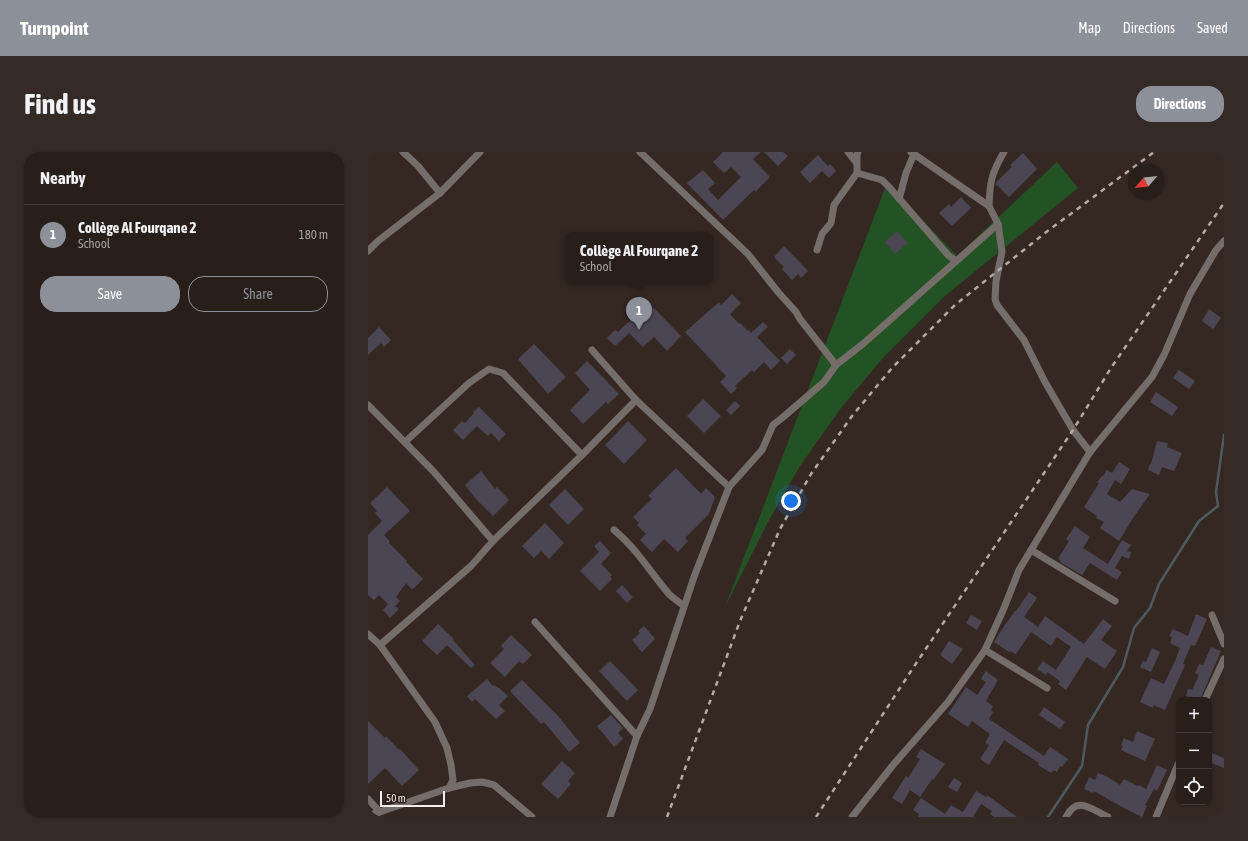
<!DOCTYPE html>
<meta charset="utf-8">
<style>
:root{--surface:#281e1a;--page:#342b27;--text:#f1f3f6;--muted:#a5a2a2;--line:#443c39;--accent:#8c9099}
body{margin:0;font-family:"Asap Condensed",sans-serif;background:var(--page);color:var(--text)}
.controls{position:absolute;right:12px;bottom:12px;display:grid;overflow:hidden;border-radius:8px;box-shadow:0 1px 3px #0004}
.controls button{width:36px;height:36px;display:grid;place-items:center;padding:0;border:0;border-bottom:1px solid var(--line);background:var(--surface);color:var(--text);font:20px sans-serif}
.compass{position:absolute;left:760px;top:12px;width:36px;height:36px;border-radius:50%;background:var(--surface);box-shadow:0 1px 3px #0004;rotate:242deg}
.scale{position:absolute;left:12px;bottom:10px;width:65px;box-sizing:border-box;padding-left:4px;border:2px solid #f5ece8;border-top:0;font-size:11px;line-height:14px;white-space:nowrap;color:#f5ece8;-webkit-text-stroke:3px #2b1e18;paint-order:stroke}
.you{position:absolute;left:423px;top:349px;width:14px;height:14px;margin:-10px;border:3px solid #fff;border-radius:50%;background:#1a73e8;box-shadow:0 0 0 6px #1a73e833}
.badge{display:grid;place-items:center;width:26px;height:26px;border-radius:50%;background:var(--accent);color:#fff;font-size:13px;font-weight:700}
.pin{position:absolute;translate:-50% -33px;filter:drop-shadow(0 1px 2px #0008)}
.pin::after{content:'';position:absolute;top:21px;width:14px;height:12px;background:inherit;clip-path:polygon(0 0,100% 0,50% 100%)}
.popup{position:absolute;left:197px;top:80px;width:148px;height:52px;box-sizing:border-box;display:grid;place-content:center;border-radius:8px;background:var(--surface);filter:drop-shadow(0 1px 3px #0005);font-size:13px;white-space:nowrap;color:var(--muted)}
.popup b{font-size:15px;color:var(--text)}
.popup::after{content:'';position:absolute;left:50%;top:100%;margin-left:-8px;border:8px solid transparent;border-top-color:var(--surface)}
.list{margin:0;padding:0;list-style:none}
h2{display:flex;justify-content:space-between;align-items:center;height:52px;margin:0;padding:0 16px;font-size:17px}
h2 small{font-size:13px;font-weight:400;color:var(--muted)}
.list li{display:grid;grid-template-columns:26px 1fr auto;gap:12px;align-items:center;box-sizing:border-box;height:60px;padding:0 16px;border-top:1px solid var(--line)}
.list b{display:block;font-size:15px;white-space:nowrap}
.list p{margin:0;font-size:13px;white-space:nowrap;color:var(--muted)}
.list em{font-size:13px;font-style:normal;color:var(--muted)}
.actions{display:flex;gap:8px;padding:12px 16px}
.actions a{flex:1;padding:9px 0;border:1px solid var(--accent);border-radius:16px;text-align:center;font-size:14px;color:var(--accent)}
.actions .main{background:var(--accent);color:#fff}
.icon{flex:none;width:22px;height:22px;fill:none;stroke:currentColor;stroke-width:2;stroke-linecap:round;stroke-linejoin:round}
.map{position:relative;flex:none;width:856px;height:665px;overflow:hidden;border-radius:16px}
header{display:flex;align-items:center;gap:24px;box-sizing:border-box;height:56px;padding:0 20px;background:var(--accent);color:#fff}
header strong{font-size:19px}
nav{display:flex;gap:22px;margin-inline-start:auto;font-size:14px}
.intro{display:flex;align-items:center;justify-content:space-between;box-sizing:border-box;height:96px;padding:0 24px}
h1{margin:0;font-size:28px}
.button{padding:10px 18px;border-radius:16px;background:var(--accent);color:#fff;font-size:14px;font-weight:700}
main{display:flex;gap:24px;padding:0 24px}
aside{flex:1;background:var(--surface);border-radius:16px;box-shadow:0 1px 3px #0004}
.map>svg:first-child{display:block}
.green{fill:#235324}
.lines{fill:none;stroke-linecap:round;stroke-linejoin:round}
.stream{stroke:#4e5a62;stroke-width:2.5}
.building{fill:#4c4654}
.minor{stroke:#756d6a;stroke-width:7}
.rail{stroke:#b5aaa6;stroke-width:2.5;stroke-dasharray:5 5;stroke-linecap:butt}
</style>
<header>
<strong>Turnpoint</strong>
<nav><a>Map</a><a>Directions</a><a>Saved</a></nav>
</header>
<div class="intro"><h1>Find us</h1><a class="button">Directions</a></div>
<main>
<aside>
<h2>Nearby<small></small></h2>
<ul class="list">
<li><span class="badge">1</span><div><b>Collège Al Fourqane 2</b><p>School</p></div><em>180 m</em></li>
</ul>
<div class="actions"><a class="main">Save</a><a>Share</a></div>
</aside>
<div class="map">
<svg width="856" height="665" viewBox="0 0 856 665">
<rect width="100%" height="100%" fill="#352822"/>
<polygon class="green" points="689,10 710,36 578,143 514,207 473,256 432,314 400,370 357,455 519,31 589,104"/>
<g class="lines">
<polyline class="stream" points="680,665 714,614 720,573 755,515 766,476 782,456 791,432 831,369 850,354 848,340 856,283"/>
</g>
<g class="building">
<polygon points="355,0 393,0 385,7 402,25 388,39 386,38 355,68 319,31 335,18 347,31 340,37 350,48 373,25 363,15 356,21 345,10"/>
<polygon points="396,0 415,0 420,4 410,14"/>
<polygon points="655,1 669,17 641,45 628,32 628,30 644,15 642,13"/>
<polygon points="450,3 460,14 462,12 468,19 461,26 454,19 442,31 432,20"/>
<polygon points="593,45 603,56 584,74 571,61 581,52 583,55"/>
<polygon points="529,79 540,91 527,102 517,90"/>
<polygon points="416,94 440,119 433,126 430,122 424,128 414,117 416,115 406,105"/>
<polygon points="364,142 373,151 362,162 371,172 372,171 380,179 381,178 383,181 395,170 400,175 389,185 412,209 403,218 396,210 386,220 384,218 367,234 369,236 363,242 352,230 358,224 317,180 351,150 353,153"/>
<polygon points="281,151 313,184 299,199 286,185 275,195 261,181 247,194 239,186 247,178 250,180"/>
<polygon points="841,157 853,166 845,177 834,169"/>
<polygon points="11,175 23,188 16,195 13,191 0,203 0,186"/>
<polygon points="166,192 198,225 180,242 150,207"/>
<polygon points="422,197 428,203 419,212 413,206"/>
<polygon points="219,209 251,242 240,252 238,250 215,272 202,258 222,238 207,221"/>
<polygon points="811,218 827,229 821,237 805,226"/>
<polygon points="788,240 810,255 804,264 782,250"/>
<polygon points="335,247 353,264 336,281 319,264"/>
<polygon points="367,249 372,254 363,263 358,258"/>
<polygon points="111,255 138,282 131,289 123,281 120,284 109,274 95,288 85,278 94,269 97,271 106,261 105,260"/>
<polygon points="260,269 279,288 256,312 237,293"/>
<polygon points="789,289 800,291 799,295 814,301 806,319 794,315 791,323 780,318 782,312 783,312"/>
<polygon points="751,310 762,317 753,332 747,328 739,342 752,350 764,337 782,342 765,366 751,389 732,376 736,370 728,366 729,364 716,355 731,331 729,330 734,324 735,324 739,318 744,321"/>
<polygon points="308,316 333,342 338,336 347,345 341,362 317,386 320,389 310,400 296,387 284,400 272,388 278,382 269,373 271,371 265,365 284,347 280,344"/>
<polygon points="113,319 127,337 129,335 141,348 125,364 107,346 97,333"/>
<polygon points="19,335 42,359 16,383 22,390 21,391 39,409 38,410 55,427 44,438 38,431 28,445 32,449 27,454 31,457 22,466 15,458 20,452 11,443 6,448 0,443 0,383 14,369 7,361 9,359 2,351"/>
<polygon points="197,337 216,357 200,373 181,353"/>
<polygon points="177,371 196,391 181,407 173,399 166,406 154,394"/>
<polygon points="707,374 722,385 715,396 740,412 754,388 763,393 759,399 763,400 761,407 754,404 747,416 754,420 749,428 722,411 714,423 692,410 693,409 690,407 701,389 698,387"/>
<polygon points="232,389 243,401 233,412 244,423 242,425 244,427 232,439 212,419 231,400 226,394"/>
<polygon points="254,433 265,445 259,451 248,439"/>
<polygon points="661,440 669,446 656,465 670,475 677,464 716,492 735,467 744,474 733,488 749,499 737,517 719,505 698,538 690,532 692,529 679,520 678,523 669,517 675,509 688,518 703,495 689,485 683,494 663,480 648,502 642,499 641,500 626,490 632,480 647,459 648,459"/>
<polygon points="828,462 839,467 827,494 823,493 815,512 817,513 797,558 786,553 785,556 772,550 783,526 796,532 807,509 812,496 802,491 804,485 801,484 805,477 820,484"/>
<polygon points="603,463 614,469 609,478 598,471"/>
<polygon points="70,472 86,487 85,488 107,513 103,516 79,493 69,503 54,489"/>
<polygon points="276,474 287,487 274,500 264,488 272,481 270,479"/>
<polygon points="143,483 164,503 155,512 151,509 137,525 122,511 136,497 133,494"/>
<polygon points="581,489 595,497 584,512 572,503"/>
<polygon points="843,495 853,499 832,548 828,548 818,544 820,537 824,538 831,523 827,521 831,512 835,513"/>
<polygon points="784,496 792,500 783,520 772,515 775,509 778,510"/>
<polygon points="242,509 270,538 259,549 231,519"/>
<polygon points="618,519 630,528 618,549 625,554 623,558 625,560 621,567 676,604 682,595 700,607 694,615 692,614 689,620 686,618 683,621 670,613 671,611 636,588 621,613 612,607 621,593 617,591 622,582 604,569 600,575 580,562 598,535 609,543 618,530 613,527"/>
<polygon points="119,527 125,534 126,533 130,536 131,536 140,544 131,553 137,559 128,567 107,547 104,550 99,544"/>
<polygon points="154,528 190,564 212,591 201,600 176,570 173,572 142,539"/>
<polygon points="676,555 697,570 692,577 671,563"/>
<polygon points="243,563 255,576 250,581 255,587 246,595 229,574"/>
<polygon points="0,569 17,586 18,584 31,598 32,597 51,618 34,634 17,616 0,632"/>
<polygon points="769,579 787,587 777,609 753,598 755,594 753,593 756,586 765,590"/>
<polygon points="553,597 577,612 565,628 564,627 552,645 542,638 534,652 524,646 538,624 540,626 552,607 548,605"/>
<polygon points="844,601 856,606 856,616 841,610"/>
<polygon points="194,609 207,621 200,629 203,632 190,647 173,632"/>
<polygon points="789,613 799,618 789,639 786,637 777,653 779,654 774,665 754,655 726,639 725,641 716,637 721,625 727,628 730,621 740,625 752,633 756,627 770,634 771,633 778,637"/>
<polygon points="586,626 594,631 589,640 580,635"/>
<polygon points="608,639 618,645 619,643 649,665 626,665 622,662 624,659 613,652 605,665 550,665 551,662 545,658 553,646 577,662 583,653 595,660"/>
</g>
<g class="lines">
<g class="minor">
<polyline points="35,0 50,14 72,41"/>
<polyline points="480,0 488,10"/>
<polyline points="543,0 621,54 630,72 634,100 628,129 627,147 629,153 656,188 677,230 705,278 722,300"/>
<polyline points="489,21 514,28 522,36 580,103 588,109"/>
<polyline points="531,47 538,21 546,2"/>
<path d="M621,54c1,-24 2,-32 15,-54"/>
<polyline points="449,98 454,82 463,71 466,53 489,21 489,3 490,0"/>
<polyline points="0,99 10,89 72,41 112,0"/>
<polyline points="224,198 268,248 361,335"/>
<polyline points="468,213 496,191 630,72"/>
<polyline points="0,253 66,320 125,389"/>
<polyline points="37,290 101,231 121,217 135,221 214,303"/>
<path d="M246,378c22,18 37,43 55,64 4,4 10,8 15,12"/>
<polyline points="663,398 747,449"/>
<polyline points="844,463 856,492"/>
<polyline points="167,470 269,584"/>
<polyline points="0,482 12,493 67,570 79,596 83,613 85,628 81,636"/>
<polyline points="12,493 103,414 125,389 214,303 268,248"/>
<polyline points="617,498 679,536"/>
<polyline points="837,548 856,507"/>
<polyline points="0,647 12,660"/>
<polyline points="0,664 81,636 102,631 114,630 126,633 164,665"/>
<polyline points="242,665 269,584 282,557 326,425 361,335 394,298 405,273 414,266 456,230 468,213 432,167 428,160 410,140 380,102 272,0"/>
<polyline points="484,665 525,613 580,550 617,498 636,456 651,418 722,300 784,225 796,203 822,142 848,98 856,89"/>
<path d="M698,665c11,-22 25,-8 42,0"/>
<polyline points="788,665 811,610"/>
</g>
<g class="rail">
<polyline points="299,665 372,469 412,377 443,322 484,264 524,216 587,153 677,81 786,0"/>
<polyline points="448,665 545,516 705,278 743,216 856,51"/>
</g>
</g>
</svg>
<div class="controls">
<button>+</button>
<button>−</button>
<button><svg class="icon" aria-label="locate" viewBox="0 0 24 24"><circle cx="12" cy="12" r="6"/><path d="M12 2v4M12 18v4M2 12h4M18 12h4"/></svg></button>
</div>
<svg class="compass" viewBox="-18 -18 36 36"><path d="M0-13l5 13h-10z" fill="#e53935"/><path d="M0 13l5-13h-10z" fill="#a5a2a2"/></svg>
<div class="scale">50 m</div>
<div class="you"></div>
<div class="pin badge" style="left:271px;top:178px">1</div>
<div class="popup"><b>Collège Al Fourqane 2</b>School</div>
</div>
</main>
